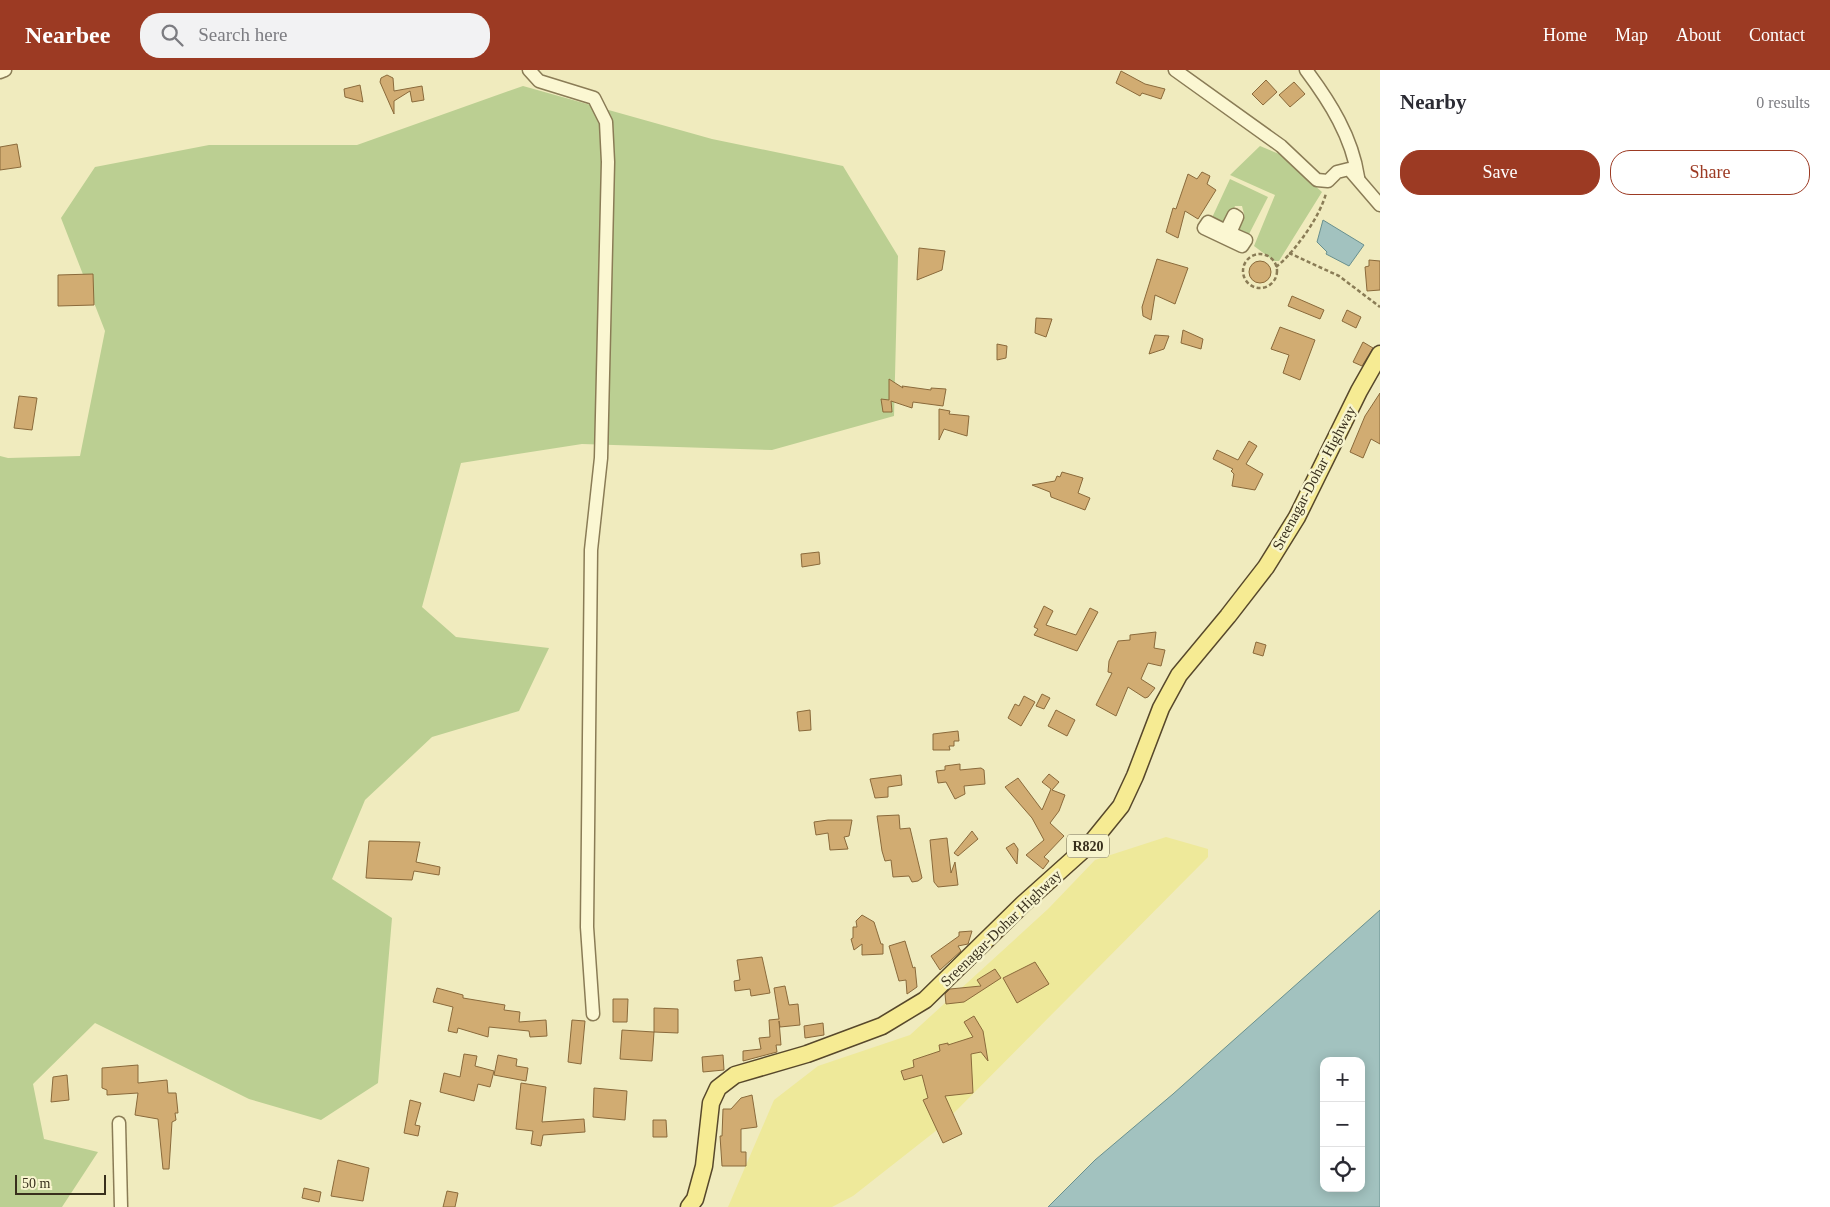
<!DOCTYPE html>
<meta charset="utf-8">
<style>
:root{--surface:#fff;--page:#f2f2f3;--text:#2b2b33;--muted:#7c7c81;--line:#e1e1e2;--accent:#9c3a23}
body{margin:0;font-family:"Times New Roman",serif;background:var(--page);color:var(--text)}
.controls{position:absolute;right:15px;bottom:15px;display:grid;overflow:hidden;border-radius:10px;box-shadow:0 2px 12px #0003}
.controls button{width:45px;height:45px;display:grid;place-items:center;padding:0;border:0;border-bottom:1px solid var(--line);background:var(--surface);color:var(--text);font:25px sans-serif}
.scale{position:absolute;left:15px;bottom:12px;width:91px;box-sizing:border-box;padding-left:5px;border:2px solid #382f1c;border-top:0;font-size:14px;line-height:18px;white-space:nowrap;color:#382f1c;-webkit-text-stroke:4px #f7f4ce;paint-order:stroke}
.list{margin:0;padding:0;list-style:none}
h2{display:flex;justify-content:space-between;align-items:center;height:65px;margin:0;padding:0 20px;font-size:21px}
h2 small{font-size:16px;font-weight:400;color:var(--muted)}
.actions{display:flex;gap:10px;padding:15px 20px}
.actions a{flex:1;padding:11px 0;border:1px solid var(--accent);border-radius:20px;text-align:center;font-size:18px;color:var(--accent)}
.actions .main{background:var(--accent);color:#fff}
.icon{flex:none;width:28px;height:28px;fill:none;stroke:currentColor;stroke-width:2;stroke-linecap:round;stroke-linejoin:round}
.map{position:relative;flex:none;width:1380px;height:1137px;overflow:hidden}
header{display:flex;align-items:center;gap:30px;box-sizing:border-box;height:70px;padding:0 25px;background:var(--accent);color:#fff}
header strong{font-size:24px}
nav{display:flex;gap:28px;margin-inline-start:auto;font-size:18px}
.search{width:350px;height:45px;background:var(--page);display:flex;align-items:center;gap:12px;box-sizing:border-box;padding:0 18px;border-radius:20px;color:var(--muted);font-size:19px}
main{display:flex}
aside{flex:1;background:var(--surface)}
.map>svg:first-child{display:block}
.green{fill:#bbcf92}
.sand{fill:#eee99a}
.water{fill:#a2c2bf;stroke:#69908e;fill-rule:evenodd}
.building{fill:#d1ac72;stroke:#8a6a3b}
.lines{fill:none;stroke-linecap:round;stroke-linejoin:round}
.minor-casing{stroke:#8a7c56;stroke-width:15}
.major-casing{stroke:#57482b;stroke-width:19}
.path{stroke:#8a7c56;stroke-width:2.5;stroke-dasharray:4 2.5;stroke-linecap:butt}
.minor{stroke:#fbf7d2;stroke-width:12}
.major{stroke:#f6eb93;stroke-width:16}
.labels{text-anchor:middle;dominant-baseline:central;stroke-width:5;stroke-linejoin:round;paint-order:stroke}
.shield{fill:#f7f4ce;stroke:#716a51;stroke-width:1}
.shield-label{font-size:14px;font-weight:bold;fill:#382f1c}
.street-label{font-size:15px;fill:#382f1c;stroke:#f7f4ce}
</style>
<header>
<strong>Nearbee</strong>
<div class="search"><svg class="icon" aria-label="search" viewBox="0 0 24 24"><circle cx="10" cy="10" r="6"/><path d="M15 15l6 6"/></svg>Search here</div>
<nav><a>Home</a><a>Map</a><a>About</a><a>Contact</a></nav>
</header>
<main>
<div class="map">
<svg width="1380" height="1137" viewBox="0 0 1380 1137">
<rect width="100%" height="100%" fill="#f0ebbe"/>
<g class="green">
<polygon points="523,16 712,69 843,96 898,186 894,346 772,380 582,374 461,393 422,537 456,567 549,578 519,641 432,667 365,730 332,809 392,848 378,1013 321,1050 249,1029 95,953 33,1014 44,1069 98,1082 62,1137 0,1137 0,386 8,388 80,386 105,261 61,148 95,97 209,75 357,75"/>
<polygon points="1260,76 1279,84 1322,122 1279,191 1274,191 1254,176 1275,125 1230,105"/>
<polygon points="1230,109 1268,127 1247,168 1232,161 1244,144 1242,136 1235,136 1225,158 1210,152"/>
</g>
<polygon class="sand" points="1166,767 1208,779 1208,787 937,1060 853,1126 832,1137 728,1137 774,1030 818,996 910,965 1048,839 1095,790"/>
<g class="water">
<polygon points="1323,150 1364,175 1349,196 1326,184 1327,182 1317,172"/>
<path d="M1380,840v297h-332l47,-47 78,-66zM1324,991h37v127h-37z"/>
</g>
<g class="building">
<polygon points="1121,1 1145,14 1165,19 1161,29 1142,23 1140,26 1116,13"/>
<polygon points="387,5 393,8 394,21 422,16 424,30 412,32 410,21 394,31 394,44 380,12 381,8"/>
<polygon points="1266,10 1277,22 1263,35 1252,24"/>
<polygon points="1294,12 1305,24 1290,37 1279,25"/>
<polygon points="360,15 363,32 345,27 344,19"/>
<polygon points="17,74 21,97 0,100 0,77"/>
<polygon points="1202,102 1210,106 1207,114 1216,120 1198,149 1185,141 1178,168 1166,162 1173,138 1176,139 1188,104 1197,109"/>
<polygon points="919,178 945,181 942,200 917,210"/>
<polygon points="1157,189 1188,198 1175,234 1155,225 1151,250 1143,246 1142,237"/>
<polygon points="1369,190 1380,191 1380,220 1367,221 1365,197 1369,196"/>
<circle cx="1260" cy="202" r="11"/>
<polygon points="93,204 94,235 58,236 58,205"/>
<polygon points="1292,226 1324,240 1320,249 1288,236"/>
<polygon points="1347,240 1361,247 1356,258 1342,251"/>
<polygon points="1036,248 1052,249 1046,267 1035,263"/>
<polygon points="1280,257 1315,270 1300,310 1283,303 1289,285 1271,279"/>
<polygon points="1183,260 1203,269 1201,279 1181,273"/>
<polygon points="1155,265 1169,266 1164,279 1149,284"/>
<polygon points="1363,272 1373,278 1362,296 1353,292"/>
<polygon points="997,274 1007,276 1006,288 997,290"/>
<polygon points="889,309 903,318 902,316 931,320 931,318 946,319 943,336 913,332 912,338 891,331 892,342 883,342 881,329 889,330"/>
<polygon points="1380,323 1380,374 1371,369 1363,388 1350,382 1365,346"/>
<polygon points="19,326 37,328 32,360 14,358"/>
<polygon points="939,339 950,341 949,344 969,346 967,366 944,359 939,370"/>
<polygon points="1249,371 1257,376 1246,394 1263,404 1255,420 1232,416 1234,404 1231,401 1233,399 1213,389 1217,380 1238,390"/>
<polygon points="1062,402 1083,408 1078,423 1090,428 1085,440 1051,427 1050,422 1032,415 1055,411 1057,406 1060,407"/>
<polygon points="819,482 820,494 802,497 801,484"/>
<polygon points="1044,536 1053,541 1046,555 1076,565 1090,538 1098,542 1077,581 1034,565 1038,559 1034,557"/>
<polygon points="1156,562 1154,578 1165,580 1161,596 1148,593 1141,609 1155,618 1148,627 1145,628 1128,617 1116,646 1096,635 1112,603 1108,602 1109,591 1118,571 1130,570 1130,565"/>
<polygon points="1256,572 1266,575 1263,586 1253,583"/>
<polygon points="1042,624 1050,628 1044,639 1036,636"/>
<polygon points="1024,626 1035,632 1021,656 1008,648 1015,634 1019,636"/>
<polygon points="810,640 811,660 799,661 797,642"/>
<polygon points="1056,640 1075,650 1067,666 1048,656"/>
<polygon points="958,661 959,671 954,671 954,676 949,676 950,680 933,680 933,664"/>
<polygon points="960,694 960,700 981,698 984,700 985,714 964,716 965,724 955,729 946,712 938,713 936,701 945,700 945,696"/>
<polygon points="1049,704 1059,712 1052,720 1065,725 1059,741 1050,753 1064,766 1044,787 1049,791 1043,799 1026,785 1044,770 1032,748 1005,717 1018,708 1042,740 1051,719 1042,712"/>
<polygon points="901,705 902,715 888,717 888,727 875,728 870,709"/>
<polygon points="899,745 900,759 910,758 922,808 918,811 912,812 909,806 893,807 891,790 885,791 882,781 877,746"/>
<polygon points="828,750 852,750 849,766 844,767 848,779 830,780 828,763 816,765 814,752"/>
<polygon points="972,761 978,769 958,786 954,783"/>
<polygon points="947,768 951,803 955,792 958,815 938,817 934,812 930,770"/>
<polygon points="369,771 420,772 416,792 440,797 439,805 414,801 412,810 366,808"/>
<polygon points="1014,773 1018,779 1017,794 1006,778"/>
<polygon points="862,845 874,852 881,874 883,874 883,884 862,885 862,874 854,880 851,869 853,868 853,857 857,857 856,851"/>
<polygon points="972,861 968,874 958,876 961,881 940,900 931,886 959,866 959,862"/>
<polygon points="905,871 913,898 915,897 917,917 907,924 906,910 899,911 889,876"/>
<polygon points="762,887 770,923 751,926 750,919 735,921 734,911 740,910 737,890"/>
<polygon points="1035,892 1049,914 1017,933 1003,908"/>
<polygon points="995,899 1001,908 964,932 946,934 945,924 950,919 981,916 977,910"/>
<polygon points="785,916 789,935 798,934 800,955 780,957 779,951 781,975 776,975 777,982 743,991 743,981 761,979 759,968 770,967 769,950 779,949 774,918"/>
<polygon points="437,918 463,925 463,928 505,935 504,940 520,942 519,952 546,950 547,966 530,967 529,961 489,957 488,967 458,958 457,963 448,961 453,937 433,932"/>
<polygon points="613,929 628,929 627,952 613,952"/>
<polygon points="654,938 678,939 678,963 654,962"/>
<polygon points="974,946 983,961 988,991 981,982 971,984 973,1023 945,1026 962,1064 943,1073 923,1030 928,1028 922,1005 904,1010 901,1001 914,997 913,990 940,981 939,975 948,973 948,975 973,967 964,952"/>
<polygon points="572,950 585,951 581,994 568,992"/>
<polygon points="823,953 824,965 805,968 804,956"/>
<polygon points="622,960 654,962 652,991 620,989"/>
<polygon points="464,984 477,986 475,996 494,1001 490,1017 478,1014 474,1031 440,1022 444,1003 460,1007"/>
<polygon points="498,985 517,989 516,996 528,998 526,1011 494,1005"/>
<polygon points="723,985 724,1000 703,1002 702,987"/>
<polygon points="138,995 138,1013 167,1010 168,1023 176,1023 178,1043 175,1043 176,1050 172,1052 169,1099 163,1099 158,1049 135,1045 138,1023 107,1025 107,1020 102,1018 102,998"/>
<polygon points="67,1005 69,1030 51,1032 53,1007"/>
<polygon points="521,1013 546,1017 542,1052 584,1049 585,1062 543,1065 541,1076 531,1074 533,1061 516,1059"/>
<polygon points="594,1018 627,1021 625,1050 593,1047"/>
<polygon points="752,1025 757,1057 741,1059 741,1082 746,1082 746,1096 722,1096 720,1066 722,1066 723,1039 731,1039 741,1028"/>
<polygon points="410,1030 421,1033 415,1055 420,1056 418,1066 404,1063"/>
<polygon points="653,1050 666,1050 667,1067 653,1067"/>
<polygon points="338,1090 369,1098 363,1131 331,1126"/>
<polygon points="304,1118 321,1122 319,1132 302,1128"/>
<polygon points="447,1121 458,1123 455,1137 443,1137"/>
</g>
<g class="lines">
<defs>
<g id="minor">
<polyline points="529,0 539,11 594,28 606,52 608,92 601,388 591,480 587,857 593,944"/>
<polyline points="1175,0 1281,76 1317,110 1328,111 1337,102 1349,99 1380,135"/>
<path d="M1306,0c24,32 46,67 52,107"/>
<polyline points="0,2 5,0"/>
<polygon points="1234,145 1237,147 1230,163 1246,170 1242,176 1204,158 1208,152 1226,161"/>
<polyline points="119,1053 121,1137"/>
</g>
<polyline id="major" points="689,1137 695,1129 704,1096 711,1033 718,1018 735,1005 807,984 882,956 925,930 1023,834 1091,773 1121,736 1135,706 1161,638 1179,605 1228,546 1266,497 1297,447 1359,321 1380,284"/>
</defs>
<use href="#minor" class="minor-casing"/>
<use href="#major" class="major-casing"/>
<g class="path">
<polyline points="1289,183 1339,206 1380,237"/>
<circle cx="1260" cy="201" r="17"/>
<path d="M1276,197c19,-15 45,-52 50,-74"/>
</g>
<use href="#minor" class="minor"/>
<use href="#major" class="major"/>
</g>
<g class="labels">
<rect class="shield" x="1067" y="764.5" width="42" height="23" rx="4"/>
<g class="shield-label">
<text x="1088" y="776">R820</text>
</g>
<g class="street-label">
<text transform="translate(1314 408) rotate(-62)">Sreenagar-Dohar Highway</text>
<text transform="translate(1001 858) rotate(-44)">Sreenagar-Dohar Highway</text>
</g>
</g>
</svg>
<div class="controls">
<button>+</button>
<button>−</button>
<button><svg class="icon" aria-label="locate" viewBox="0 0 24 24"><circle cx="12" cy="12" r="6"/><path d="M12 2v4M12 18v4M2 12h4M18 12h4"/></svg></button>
</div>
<div class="scale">50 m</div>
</div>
<aside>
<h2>Nearby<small>0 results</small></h2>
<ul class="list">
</ul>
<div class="actions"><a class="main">Save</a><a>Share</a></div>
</aside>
</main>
